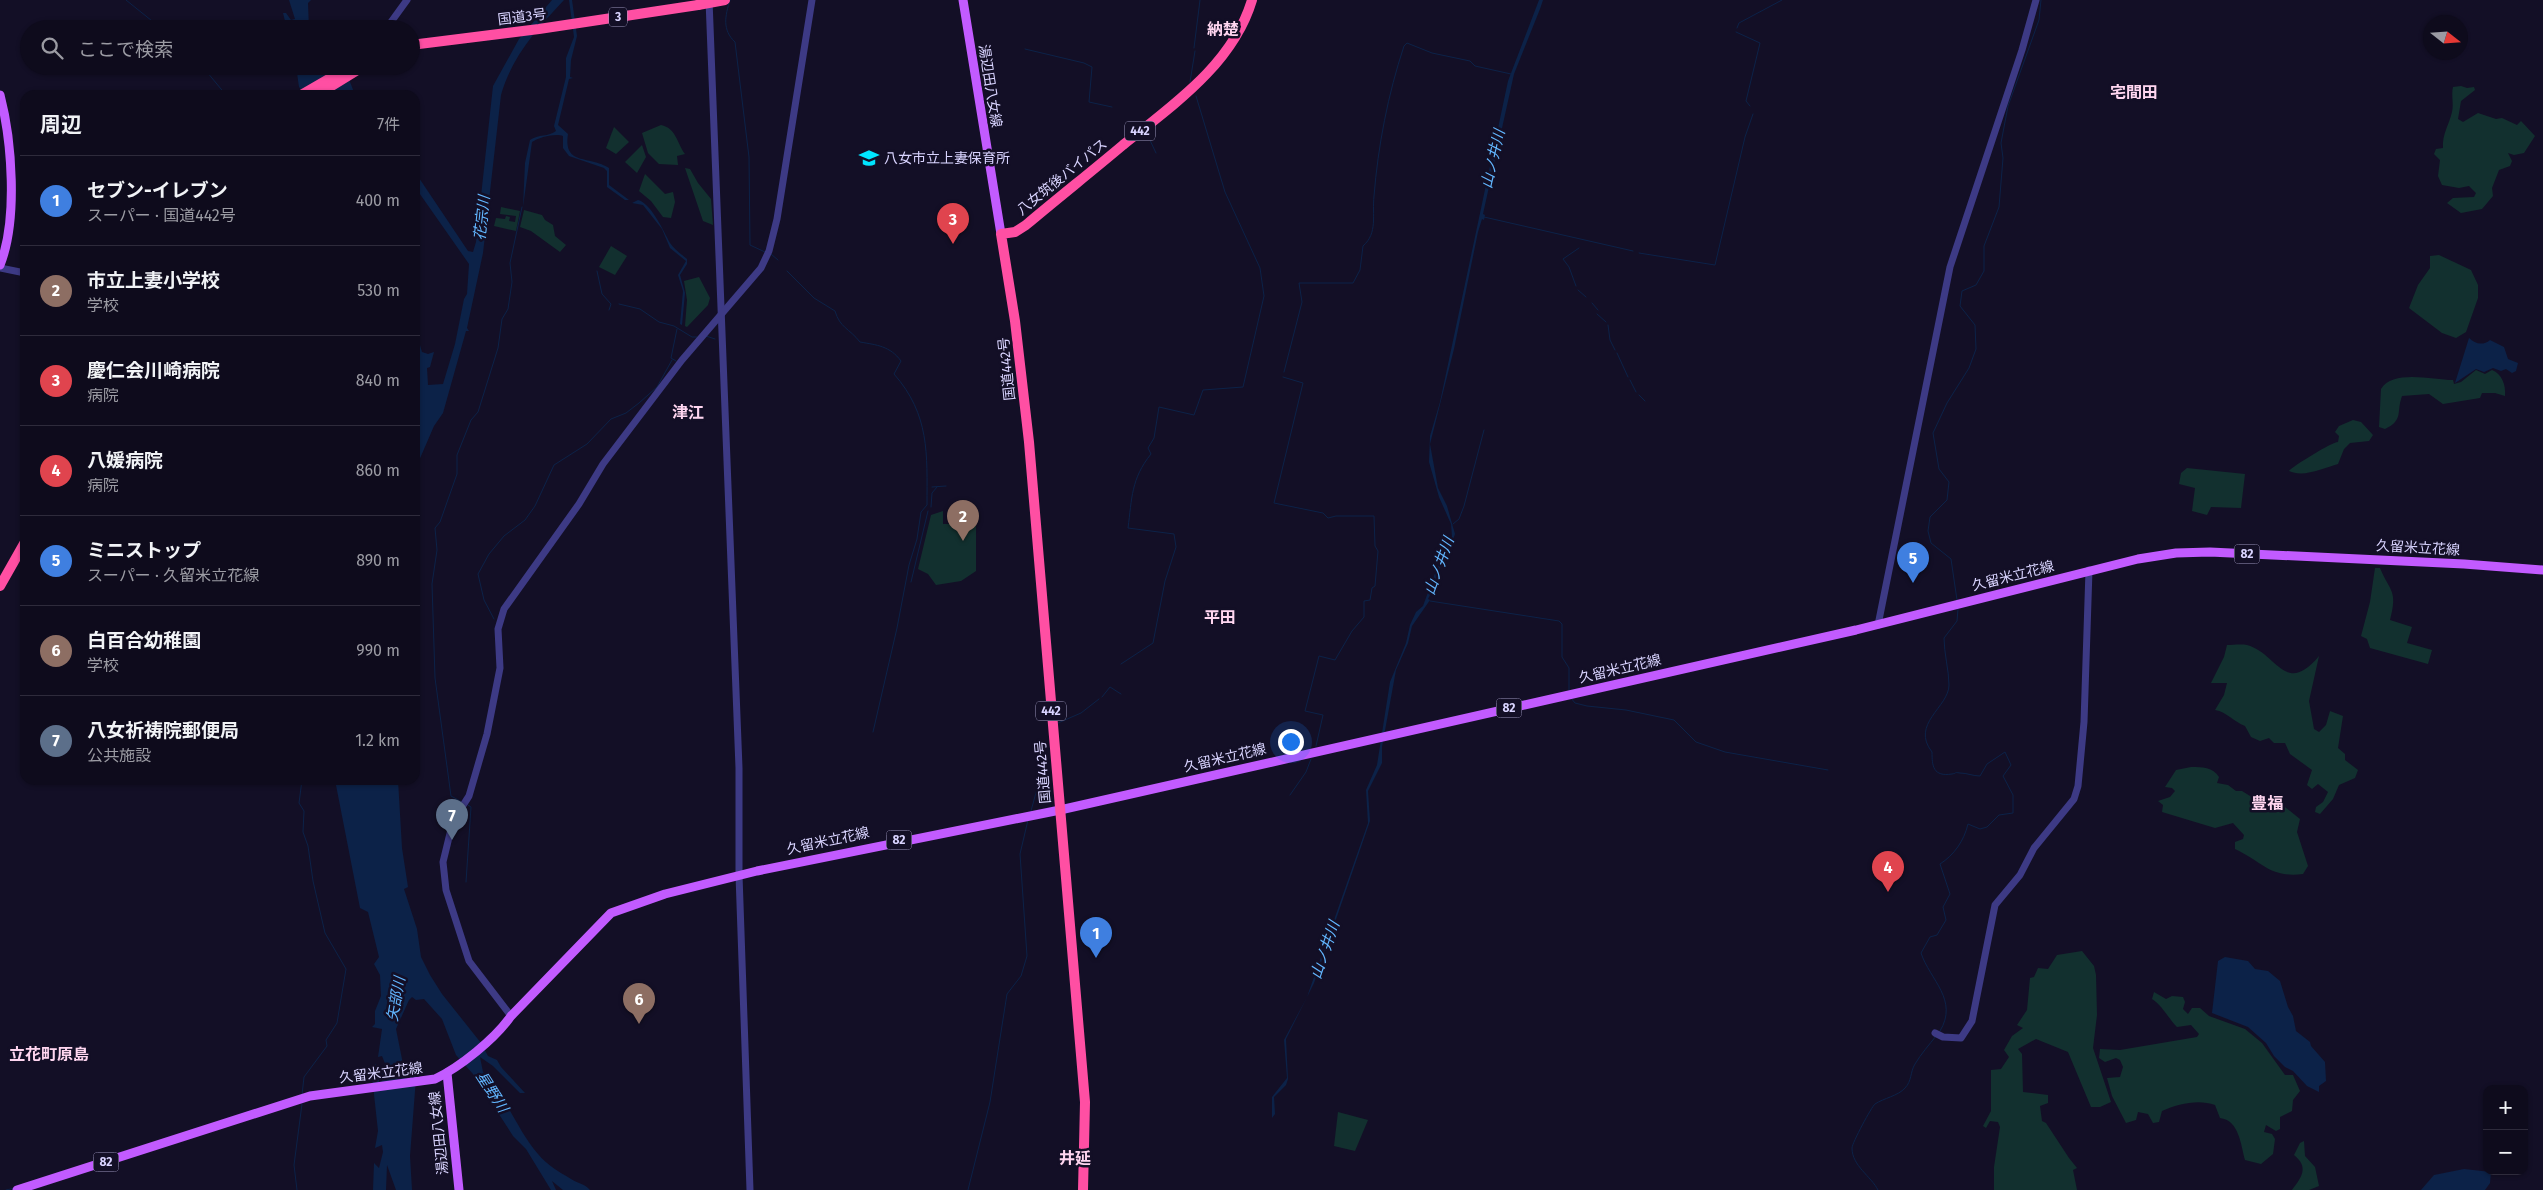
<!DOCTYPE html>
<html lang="ja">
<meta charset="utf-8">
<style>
:root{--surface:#0e0b1c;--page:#171425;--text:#f1f3f6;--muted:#9b9ba3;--line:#2e2b3b;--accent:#0f766e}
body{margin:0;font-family:"Fira Sans","Noto Sans JP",sans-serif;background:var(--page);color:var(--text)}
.controls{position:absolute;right:15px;bottom:15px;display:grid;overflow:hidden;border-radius:10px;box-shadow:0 1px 4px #0004}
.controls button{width:45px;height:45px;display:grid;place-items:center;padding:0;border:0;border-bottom:1px solid var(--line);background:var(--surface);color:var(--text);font:25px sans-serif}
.compass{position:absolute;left:2423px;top:15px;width:45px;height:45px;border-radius:50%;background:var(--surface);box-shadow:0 1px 4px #0004;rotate:107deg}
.you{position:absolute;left:1290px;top:741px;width:18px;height:18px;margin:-12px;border:4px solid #fff;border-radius:50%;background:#1a73e8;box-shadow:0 0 0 8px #1a73e833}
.badge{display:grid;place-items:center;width:32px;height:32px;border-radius:50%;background:var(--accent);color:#fff;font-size:16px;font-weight:700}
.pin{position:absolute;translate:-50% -41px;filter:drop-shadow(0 1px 2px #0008)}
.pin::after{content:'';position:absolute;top:26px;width:18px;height:15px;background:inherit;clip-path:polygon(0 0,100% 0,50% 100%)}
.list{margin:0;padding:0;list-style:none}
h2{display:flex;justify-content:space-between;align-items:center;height:65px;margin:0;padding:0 20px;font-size:21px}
h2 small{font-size:16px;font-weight:400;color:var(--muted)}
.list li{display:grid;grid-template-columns:32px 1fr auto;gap:15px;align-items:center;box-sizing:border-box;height:90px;padding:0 20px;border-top:1px solid var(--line)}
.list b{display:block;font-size:19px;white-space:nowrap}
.list p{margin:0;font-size:16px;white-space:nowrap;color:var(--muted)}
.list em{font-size:16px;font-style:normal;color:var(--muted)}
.icon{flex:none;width:28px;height:28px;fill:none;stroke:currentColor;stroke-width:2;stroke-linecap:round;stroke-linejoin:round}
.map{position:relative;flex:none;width:2543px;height:1190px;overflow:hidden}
.search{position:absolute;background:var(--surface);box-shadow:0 1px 4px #0004;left:20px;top:20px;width:400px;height:55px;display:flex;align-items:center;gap:12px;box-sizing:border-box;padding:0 18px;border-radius:28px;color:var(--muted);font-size:19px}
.panel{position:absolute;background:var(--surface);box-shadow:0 1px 4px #0004;left:20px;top:90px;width:400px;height:695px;border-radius:15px}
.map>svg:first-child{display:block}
.green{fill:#12302f}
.water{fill:#0c2248}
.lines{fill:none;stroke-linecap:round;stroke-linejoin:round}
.stream{stroke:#0c2248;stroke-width:1}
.minor{stroke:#3d3a85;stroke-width:7}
.major{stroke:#c25bff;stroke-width:9}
.highway{stroke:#ff4fa3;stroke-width:10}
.highway-bridge{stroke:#ff4fa3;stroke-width:10}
.labels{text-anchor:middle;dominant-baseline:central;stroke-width:5;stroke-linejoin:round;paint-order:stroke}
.shield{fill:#130f26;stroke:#9e99be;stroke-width:1}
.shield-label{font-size:12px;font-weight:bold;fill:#d9d4ff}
.street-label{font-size:14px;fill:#d9d4ff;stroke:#130f26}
.poi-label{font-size:14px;fill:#d9d4ff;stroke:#130f26;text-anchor:start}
.water-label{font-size:15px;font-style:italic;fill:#62b6ff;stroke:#130f26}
.quarter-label{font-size:16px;font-weight:bold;fill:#ffd6f0;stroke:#130f26}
</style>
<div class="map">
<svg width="2543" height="1190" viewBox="0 0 2543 1190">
<rect width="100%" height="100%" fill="#130f26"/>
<g class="green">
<path d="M2461,86l6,2 7,-1 1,3 -14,11 -3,18 5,3 15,-9 18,6 6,-1 15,7 4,-4 14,15 -11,17 -10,2 -6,-2 4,8 -2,5 -11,4 -7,18 1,8 -11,13 -21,4 -14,-10 6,-5 21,-1 2,-4 -7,-7 -10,2 -17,-3 -4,-9 2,-16 -6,-6 2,-5 7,-1c-1,-14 6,-23 9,-36 2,-8 -1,-17 1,-25z"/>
<path d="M661,125c15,3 16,18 24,29l-8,2 1,9 -19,-1 -11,-11 -6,-20z"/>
<polygon points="614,127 629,142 616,154 606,148"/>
<polygon points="642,145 646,157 637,173 625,162"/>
<polygon points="685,168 690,169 698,183 711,199 713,225 703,221"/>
<polygon points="645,174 665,194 673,192 675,202 671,218 663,217 651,201 639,191"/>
<polygon points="501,207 520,211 516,231 494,226 496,218 505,219 506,216 510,217 509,221 515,222 516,216 500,214"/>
<polygon points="524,210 542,215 545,220 553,225 555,236 566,245 560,252 531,231 520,227"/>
<polygon points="611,246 627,256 615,275 599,267"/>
<polygon points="2439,255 2471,270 2478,285 2478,298 2466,332 2456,338 2442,333 2409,308 2418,285 2430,268 2430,256"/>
<polygon points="699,277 710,298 708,305 687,327 685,326 687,300 684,281"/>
<path d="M2476,370l9,4 7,-4c10,4 14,15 13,26l-10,-3h-13l-2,5 -37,6 -14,-10 -27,2c-6,16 2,24 -17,33l-6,-2 2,-38c12,-20 52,-9 72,-9l1,4 7,-2z"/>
<path d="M2353,420l8,2 12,13 -4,6 -19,2 -6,6 -6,15c-14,4 -35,14 -49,7 4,-5 43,-29 49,-29l1,-6 -4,-4 4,-6z"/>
<polygon points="2187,468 2245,474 2241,508 2211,507 2207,515 2192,511 2195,488 2179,484 2181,473"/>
<polygon points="943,511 943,524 976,524 976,571 961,581 936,585 928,574 918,569 931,515"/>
<path d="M2375,568h5c10,24 18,22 10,52l22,7 -5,16 25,7 -4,14 -58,-16 -3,-9 -6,-3 9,-34z"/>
<path d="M2227,645c6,0 14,-1 20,0 30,8 38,52 72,11l-10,45 5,28 5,3 7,-7 4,-14 13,5 -5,32 7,6v6l13,10 -3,8 -16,7 -6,14 -13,15 -5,-2 1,-5 7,-5 5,-10 -10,-8 -6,5 -5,-4 5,-15 -22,-16 -5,-11h-11l-5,-5 -9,3 -9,-4 -6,-11c-11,-4 -18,-14 -30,-16l9,-15 3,-12h-16l13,-26z"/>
<path d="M2191,767c11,0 22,0 28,10l-2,6 11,2 8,6h6l21,13 17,-1 20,16 -3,13 11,34 -5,8c-34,4 -40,-12 -68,-25v-7l8,-3 1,-4 -11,-12 -18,5 -53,-16 1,-7 -5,-4 12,-4 5,-6 -3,-3 -7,-1 11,-17z"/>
<polygon points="2082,951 2094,966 2096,975 2097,1015 2093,1048 2111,1102 2100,1107 2091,1107 2068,1052 2036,1039 2018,1049 2022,1054 2023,1092 2048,1095 2048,1103 2040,1106 2042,1121 2046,1123 2069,1158 2077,1168 2073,1170 2077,1190 1994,1190 1994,1167 2000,1127 1998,1122 1990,1121 1986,1128 1983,1126 1991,1111 1991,1070 2001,1069 2009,1057 2004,1050 2012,1036 2023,1028 2017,1025 2027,1010 2030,978 2034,977 2038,968 2048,969 2057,955"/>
<path d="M2154,992l12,7 6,-3 11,1 2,5 -2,7 5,5 4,-6h8l9,8 36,13 17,14 23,32h8l7,16 -7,9 -1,11 -12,6v12l-4,2 -10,-6 -2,7 8,2 3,5 -2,15 -12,10 -16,-4c-4,-15 -6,-40 -25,-42l-5,-13c-17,-6 -37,-1 -53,6l-3,11 -6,1 -5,-9 -10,-2 -2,8 -10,3 -14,-27 -5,-18 13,-1 3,-10 -3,-7 -4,-2 -11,4 -6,-4 1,-9 20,1 77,-13 2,-3 -8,-9 -14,2c-9,-9 -15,-22 -25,-28z"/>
<polygon points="1338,1112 1368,1120 1355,1151 1334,1146"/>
<path d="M2304,1141l1,15 10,11 4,19 -10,4h-17c10,-13 17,-23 2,-35l6,-12z"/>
</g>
<g class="water">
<polygon points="289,0 311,0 308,3 309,29 287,29 283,13 286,13 291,20 295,19"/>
<path d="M552,0h12c-27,29 -52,56 -63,95l-18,158 -16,75 2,3h-3l-23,82 -9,13 -16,37 -3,34 1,-166 6,21 6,2 6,-2 -4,15 -3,1 1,17 15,-1 12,-40 9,-45 3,-5 2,-30 -54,-77v-15l53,79 5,1 3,-10 17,-156 26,-47z"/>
<path d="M569,0h3l5,36 -6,24 -1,17 3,1 -4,1 -11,46 10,9c-5,32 21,21 41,34v17l20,15h-4l-18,-13v-16l-3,-3 -35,-12 -6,-8v-12c-7,-3 -24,1 -31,6l-9,65 2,-44 5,-23c8,-6 19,-3 26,-9l-2,-5 12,-49v-19l8,-21z"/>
<polygon points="1539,0 1543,0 1540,9 1514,74 1483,214 1485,215 1484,220 1482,219 1478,232 1454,349 1430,444 1438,488 1447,506 1455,534 1448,554 1440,568 1438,579 1428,599 1430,600 1412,626 1408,643 1396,670 1382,747 1382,763 1368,791 1370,821 1314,983 1286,1039 1288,1079 1286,1085 1274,1097 1275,1114 1272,1118 1272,1097 1287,1078 1284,1040 1307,997 1368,823 1366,790 1377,765 1390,682 1406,643 1410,625 1416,612 1423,606 1438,565 1446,553 1452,536 1451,524 1439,497 1429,462 1430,436 1440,402 1508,81"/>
<polygon points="296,66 318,66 330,74 336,72 337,66 344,66 355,95 306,95 299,87"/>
<path d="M638,200c13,3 26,32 32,43 4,6 11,11 17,16v5l-7,11 5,18 -3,32 -2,-1 3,-33 -5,-16 8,-14 -16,-13 -8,-19 -19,-24 -11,-2z"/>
<path d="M2469,338c6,6 14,8 21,2l14,7 4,12 10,4 -2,8 -4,2 -6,-4 -5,2 -8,-3 -9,4 -8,-3 -21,14z"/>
<path d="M335,780h63l4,68 6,39 -4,2 13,40 4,28 9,18 12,19 39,49 7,13 9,4 4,7 24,26h-5l-27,-27 -13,-9 3,15c23,24 34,58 55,82 10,12 20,17 33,25 7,5 13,4 19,11h-27l-11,-9 4,9h-5l-25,-41 -13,-13 -40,-62 -17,-19 -14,-36 -18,-20 -8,1 -4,-3 -3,3 -13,29 10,50h4l1,-10 6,-4 -7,91 2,34h-16l-9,-25 -1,25h-13l1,-27 5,5 4,-16 -1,-7 -7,3 3,-17 -7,-64 5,-3 3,18 3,-1v-9l4,-6 -4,-10 -4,1 4,-28 -10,-2 3,-3v-13l6,-15 -1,-21 -6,-11 5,-7 -11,-45 -8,-4z"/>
<polygon points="2225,957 2248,961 2255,969 2268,971 2280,981 2288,1007 2293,1016 2296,1031 2310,1042 2311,1046 2325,1062 2326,1081 2319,1086 2319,1092 2307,1086 2293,1071 2285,1067 2274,1056 2266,1043 2248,1027 2212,1013 2218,961"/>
<polygon points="2464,1169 2491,1172 2490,1183 2485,1190 2421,1190 2434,1175"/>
</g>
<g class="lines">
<g class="stream">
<polyline points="126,0 162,29"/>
<path d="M730,0c-5,16 -8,30 5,42l14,115 1,88 15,7"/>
<polyline points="1737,28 1739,23 1782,0"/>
<polyline points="1736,32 1760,43 1746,101 1750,106"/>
<polyline points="1194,48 1200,0"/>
<polyline points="1025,49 1084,63 1092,67 1089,102 1112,107"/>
<polyline points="202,66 226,95"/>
<polyline points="1190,82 1195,51"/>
<polyline points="1148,136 1156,153"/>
<polyline points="1484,217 1633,251"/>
<polyline points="1639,253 1715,265 1745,137 1753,114"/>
<polyline points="771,254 778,260"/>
<polyline points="597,271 602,294 611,304 609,310"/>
<path d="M787,271l27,27 21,13c5,17 14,17 25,31 17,3 30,4 41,19l-7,13c36,41 33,80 33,131l-6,7 -4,27 -8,26 -12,63 -24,104"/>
<polyline points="1576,286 1569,267 1563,259 1579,248"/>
<polyline points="1578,290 1586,297"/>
<polyline points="1592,303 1598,310"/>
<polyline points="619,304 640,309 659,322 674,326 692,337 697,337"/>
<polyline points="1597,314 1606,322"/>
<polyline points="1608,325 1610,340 1615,350"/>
<polyline points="706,336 715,339"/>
<polyline points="1617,353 1628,377"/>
<polyline points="676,361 671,358 677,329"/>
<path d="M1284,372l18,-70 -3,-19h54l7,-13 3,-24c15,-13 9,-31 11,-50 4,-50 14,-102 30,-150l3,-3 25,10 38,8 5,5 36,8"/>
<polyline points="1283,377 1303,383 1274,503 1323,513 1328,518 1336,516 1374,516 1375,546 1378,551 1375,586 1372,588 1370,600 1364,601 1364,617 1352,631 1335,660 1319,656 1305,711 1323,715 1316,746"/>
<polyline points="1630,380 1636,392"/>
<polyline points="1639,395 1645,401"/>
<polyline points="932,487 946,486"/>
<polyline points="931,507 932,493 937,487"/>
<polyline points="1453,524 1459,519 1464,506 1484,430"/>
<polyline points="911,582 928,511"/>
<polyline points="1957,600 1951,559 1931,543 1928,531 1930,517 1947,500 1949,482 1939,469 1933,433 1947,403 1969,368 1976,349 1975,325 1960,306 1962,291 1976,285 1984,271 1984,246 1999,207 2003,158 2001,143 2008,106 2039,20 2041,0"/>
<polyline points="1430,601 1559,621 1562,624 1562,657 1569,668 1569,690"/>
<polyline points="494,619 484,600 478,574 489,554 504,536 525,520 535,506 554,465 587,444 611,419 626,413 639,403 657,387 672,360"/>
<path d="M1121,664l32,-21 12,-62 11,-34 -2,-13 -46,-6c4,-30 3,-49 23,-74l-3,-6 6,-10 5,-31 35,8 9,-25 40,-3 21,-91 -4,-28 -35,-76 -29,-96"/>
<polyline points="1102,697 1110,687 1121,694"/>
<polyline points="1571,698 1575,703 1587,706 1626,710 1674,720 1696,742 1725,752 1828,770"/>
<polyline points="1058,723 1081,713 1099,699"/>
<polyline points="1290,795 1306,772 1311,759"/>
<polyline points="462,802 451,796 435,678 432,584 437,550 435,528 440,522 457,474 457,455 471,420 478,412 498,348 502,319 508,309 512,282 510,263 522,207"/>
<polyline points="1031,811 1043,767"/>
<polyline points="466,882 471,807 468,805"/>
<path d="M1940,1031c19,-31 -10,-51 -19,-78l9,-16 7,-2 9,-15 -3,-13 7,-13 -10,-30c14,-9 24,-23 28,-40l12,5 7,-2 12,-12 14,-2v-18l-10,-19 8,-11 -6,-13 -18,12 -7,12c-7,0 -13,-3 -20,-3 -7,-1 -2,0 -8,1 -19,3 -20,-8 -20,-22 -22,-28 17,-45 17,-67 0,-14 -5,-32 -5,-47l13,-17 1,-12"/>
<polyline points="302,1095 304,1077 327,1046 326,1040 337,1023 346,969 325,933 313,881 308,846 303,832 304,811 299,803 302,780"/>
<polyline points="6,1190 15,1188"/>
<polyline points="297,1190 294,1165 302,1104"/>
<polyline points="968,1190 990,1102 1007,994 1021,976 1027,956 1020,854 1028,820"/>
<path d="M1878,1190c-7,-14 -26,-24 -26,-42 0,-5 20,-42 23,-44 9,-6 23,-8 30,-16 7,-7 5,-16 10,-24 6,-10 14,-19 21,-28"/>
</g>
<g class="minor">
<polyline points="709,0 739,768 739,875 750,1190"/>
<polyline points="386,29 407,0"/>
<polyline points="0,268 25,273"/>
<polyline points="1878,625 1950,267 2022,50 2036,0"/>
<polyline points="511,1016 469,961 446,890 443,862 453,821 469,796 487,734 500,668 498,629 504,609 579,504 603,464 682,360 761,268 769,251 777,219 812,0"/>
<polyline points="1935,1033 1943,1037 1961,1038 1972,1021 1995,905 2020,875 2034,848 2074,799 2078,786 2084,722 2089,570"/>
</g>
<g class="major">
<polyline points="963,0 1001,234"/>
<path d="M0,95c12,46 18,125 0,170"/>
<polyline points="447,1073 459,1190"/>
<path d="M17,1190l293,-94 125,-17c25,-12 60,-40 76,-63l100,-103 54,-19 92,-23 303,-61 796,-180 282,-71 38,-6 34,-1 254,12 79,6"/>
</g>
<g class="highway">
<polyline points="411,45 539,29 698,5"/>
<polyline points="301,95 351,66"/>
<polyline points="317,95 364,66"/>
<polyline points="0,586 25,542"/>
<path d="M1083,1190l2,-88 -56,-660 -14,-121 -14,-87 14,-2 11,-7c32,-27 65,-53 97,-80 50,-40 110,-81 129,-145"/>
</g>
<polyline class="highway-bridge" points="698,5 725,0"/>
</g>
<defs>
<symbol id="school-bare" viewBox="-9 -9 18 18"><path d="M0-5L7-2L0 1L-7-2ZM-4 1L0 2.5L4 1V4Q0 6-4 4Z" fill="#00e5ff" stroke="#130f26" stroke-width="2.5" paint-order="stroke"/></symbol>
</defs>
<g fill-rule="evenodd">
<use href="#school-bare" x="855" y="144" width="28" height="28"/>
</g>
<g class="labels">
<g class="shield">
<rect x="609" y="7.5" width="18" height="19" rx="4"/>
<rect x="1125" y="121.5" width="30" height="19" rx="4"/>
<rect x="2234.5" y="544.5" width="25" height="19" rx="4"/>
<rect x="1496.5" y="698.5" width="25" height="19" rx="4"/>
<rect x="1036" y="701.5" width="30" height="19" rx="4"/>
<rect x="886.5" y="830.5" width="25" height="19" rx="4"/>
<rect x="93.5" y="1152.5" width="25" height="19" rx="4"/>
</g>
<g class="shield-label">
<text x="618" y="17">3</text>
<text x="1140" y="131">442</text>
<text x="2247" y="554">82</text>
<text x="1509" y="708">82</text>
<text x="1051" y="711">442</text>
<text x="899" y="840">82</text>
<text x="106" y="1162">82</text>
</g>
<g class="street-label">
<text transform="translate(522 17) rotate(-7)">国道3号</text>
<text transform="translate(990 86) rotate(81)">湯辺田八女線</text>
<text transform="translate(1062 177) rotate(-39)">八女筑後バイパス</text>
<text transform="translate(1007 369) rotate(-96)">国道442号</text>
<text transform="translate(2418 548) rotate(3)">久留米立花線</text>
<text transform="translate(2013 576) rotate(-14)">久留米立花線</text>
<text transform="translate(1620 669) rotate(-13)">久留米立花線</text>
<text transform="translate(1225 758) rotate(-13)">久留米立花線</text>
<text transform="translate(1043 772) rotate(-95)">国道442号</text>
<text transform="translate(828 841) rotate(-12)">久留米立花線</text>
<text transform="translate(381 1073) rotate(-7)">久留米立花線</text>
<text transform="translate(439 1133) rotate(-96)">湯辺田八女線</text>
</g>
<g class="poi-label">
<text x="884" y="158">八女市立上妻保育所</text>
</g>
<g class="water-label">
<text transform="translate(1493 159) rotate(-77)">山ノ井川</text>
<text transform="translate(482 218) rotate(-84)">花宗川</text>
<text transform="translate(1439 566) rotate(-70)">山ノ井川</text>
<text transform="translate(1325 950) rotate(-71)">山ノ井川</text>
<text transform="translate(396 999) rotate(-80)">矢部川</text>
<text transform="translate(492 1092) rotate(57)">星野川</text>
</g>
<g class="quarter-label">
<text x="1223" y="29">納楚</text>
<text x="2134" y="92">宅間田</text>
<text x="688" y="412">津江</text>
<text x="1220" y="617">平田</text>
<text x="2267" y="803">豊福</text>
<text x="49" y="1054">立花町原島</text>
<text x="1075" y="1158">井延</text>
</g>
</g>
</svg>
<div class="controls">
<button>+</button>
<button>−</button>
</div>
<svg class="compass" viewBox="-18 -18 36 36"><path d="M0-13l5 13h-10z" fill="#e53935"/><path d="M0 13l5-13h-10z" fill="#9b9ba3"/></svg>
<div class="you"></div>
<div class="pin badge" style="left:1096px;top:958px;background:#3f7fe0">1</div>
<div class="pin badge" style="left:963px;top:541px;background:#8d6e63">2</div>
<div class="pin badge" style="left:953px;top:244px;background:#e0444e">3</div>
<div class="pin badge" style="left:1888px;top:892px;background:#e0444e">4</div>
<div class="pin badge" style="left:1913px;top:583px;background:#3f7fe0">5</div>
<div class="pin badge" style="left:639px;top:1024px;background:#8d6e63">6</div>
<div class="pin badge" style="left:452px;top:840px;background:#5c6f8a">7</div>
<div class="search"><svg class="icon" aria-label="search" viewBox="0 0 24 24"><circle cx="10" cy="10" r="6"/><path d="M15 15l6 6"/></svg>ここで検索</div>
<section class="panel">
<h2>周辺<small>7件</small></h2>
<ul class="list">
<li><span class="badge" style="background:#3f7fe0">1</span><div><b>セブン-イレブン</b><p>スーパー · 国道442号</p></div><em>400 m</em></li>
<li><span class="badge" style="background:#8d6e63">2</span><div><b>市立上妻小学校</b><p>学校</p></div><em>530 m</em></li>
<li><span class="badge" style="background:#e0444e">3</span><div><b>慶仁会川崎病院</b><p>病院</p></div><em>840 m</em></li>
<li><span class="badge" style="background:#e0444e">4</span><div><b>八媛病院</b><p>病院</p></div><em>860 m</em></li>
<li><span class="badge" style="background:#3f7fe0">5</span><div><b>ミニストップ</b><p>スーパー · 久留米立花線</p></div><em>890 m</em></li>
<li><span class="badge" style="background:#8d6e63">6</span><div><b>白百合幼稚園</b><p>学校</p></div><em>990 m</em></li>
<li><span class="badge" style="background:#5c6f8a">7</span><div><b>八女祈祷院郵便局</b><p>公共施設</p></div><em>1.2 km</em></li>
</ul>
</section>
</div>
